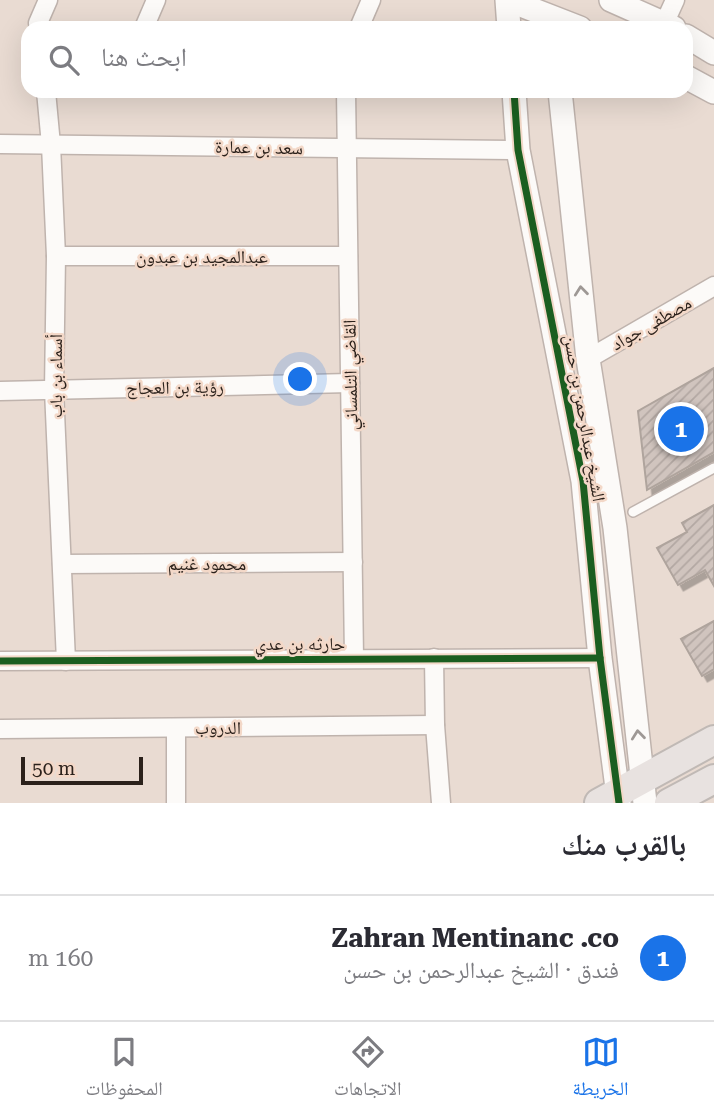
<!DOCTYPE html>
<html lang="ar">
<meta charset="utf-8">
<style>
:root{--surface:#fff;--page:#f7f7f7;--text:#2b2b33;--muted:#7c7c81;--line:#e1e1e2;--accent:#1a73e8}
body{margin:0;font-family:"Roboto Serif","Noto Naskh Arabic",serif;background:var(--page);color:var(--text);direction:rtl}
.scale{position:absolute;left:21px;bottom:18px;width:122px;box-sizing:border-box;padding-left:7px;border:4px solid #2b211b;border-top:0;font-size:19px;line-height:24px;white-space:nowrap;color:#2b211b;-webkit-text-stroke:5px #f3d8c8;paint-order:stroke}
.you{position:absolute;left:301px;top:380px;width:24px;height:24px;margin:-18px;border:5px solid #fff;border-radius:50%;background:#1a73e8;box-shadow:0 0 0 10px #1a73e833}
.badge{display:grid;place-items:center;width:46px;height:46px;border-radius:50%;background:var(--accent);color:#fff;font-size:23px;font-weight:700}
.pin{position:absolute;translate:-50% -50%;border:4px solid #fff;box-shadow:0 2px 7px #0006}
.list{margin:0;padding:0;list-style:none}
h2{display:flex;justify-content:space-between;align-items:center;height:91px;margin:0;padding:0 28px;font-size:30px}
h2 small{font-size:23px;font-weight:400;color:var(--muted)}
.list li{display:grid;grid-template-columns:46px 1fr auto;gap:21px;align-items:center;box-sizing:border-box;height:126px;padding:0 28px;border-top:2px solid var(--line)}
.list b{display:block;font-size:26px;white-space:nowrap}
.list p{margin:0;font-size:23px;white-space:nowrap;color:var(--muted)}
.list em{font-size:23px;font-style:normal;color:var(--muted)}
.icon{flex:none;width:38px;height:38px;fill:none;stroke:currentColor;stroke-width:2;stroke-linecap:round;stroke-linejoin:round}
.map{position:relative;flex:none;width:714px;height:803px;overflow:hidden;direction:ltr}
.search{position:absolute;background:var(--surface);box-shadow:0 7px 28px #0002;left:21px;right:21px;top:21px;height:77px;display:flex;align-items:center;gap:18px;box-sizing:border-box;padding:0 24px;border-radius:21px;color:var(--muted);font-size:26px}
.sheet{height:217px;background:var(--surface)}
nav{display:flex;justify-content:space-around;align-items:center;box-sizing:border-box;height:98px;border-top:2px solid var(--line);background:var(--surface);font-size:19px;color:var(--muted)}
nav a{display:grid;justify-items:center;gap:4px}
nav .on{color:var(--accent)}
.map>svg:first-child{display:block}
.building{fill:url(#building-hatch);stroke:#afa49d;stroke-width:2;filter:url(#shadow)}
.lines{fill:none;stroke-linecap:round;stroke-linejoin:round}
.service-casing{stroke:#bfb3ad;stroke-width:12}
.minor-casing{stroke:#bfb3ad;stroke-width:21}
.tertiary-casing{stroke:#bfb3ad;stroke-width:26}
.primary-casing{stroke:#c0b9b5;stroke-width:32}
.service{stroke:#fcfaf8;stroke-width:9}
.minor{stroke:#fcfaf8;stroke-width:18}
.tertiary{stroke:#fcfaf8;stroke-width:23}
.primary{stroke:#e8e2e0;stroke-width:28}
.cycleway-casing{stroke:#f3d8c8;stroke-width:11}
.cycleway{stroke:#1b5e20;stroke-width:7}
.oneway{stroke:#9e9895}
.labels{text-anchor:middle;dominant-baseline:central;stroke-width:5;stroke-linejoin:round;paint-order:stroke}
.street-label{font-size:18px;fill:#2b211b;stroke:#f3d8c8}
</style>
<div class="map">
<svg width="714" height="803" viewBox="0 0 714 803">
<defs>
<pattern id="building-hatch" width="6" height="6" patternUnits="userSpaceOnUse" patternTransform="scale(1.75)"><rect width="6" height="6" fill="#d0c4be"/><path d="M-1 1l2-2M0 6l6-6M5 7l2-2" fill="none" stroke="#b3a8a3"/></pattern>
<filter id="shadow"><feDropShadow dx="5.5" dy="5.5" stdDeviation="0" flood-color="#0004"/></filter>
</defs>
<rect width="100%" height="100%" fill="#e9dbd2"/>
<g class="building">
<polygon points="714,368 714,452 647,490 638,411"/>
<polygon points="714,505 714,586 705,570 678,585 657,548 687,532 682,523"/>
<polygon points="714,621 714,669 702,676 681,639"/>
</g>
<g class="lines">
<defs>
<polyline id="service" points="633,512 714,468"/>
<g id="minor">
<polyline points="665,22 675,0"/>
<polyline points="39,28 38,23 48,0"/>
<polyline points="144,28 156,0"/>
<polyline points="359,28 371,0"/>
<polyline points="46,91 51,145 56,256 54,390 66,661"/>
<polyline points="346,91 354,658"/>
<polyline points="0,144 518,150"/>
<polyline points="56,256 348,256"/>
<polyline points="588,359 714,286"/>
<polyline points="0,391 350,383"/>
<polyline points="62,564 353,562"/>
<polyline points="434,658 435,725 441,803"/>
<polyline points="0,661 600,658"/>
<polyline points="176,728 176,803"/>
<polyline points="0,729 435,725"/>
</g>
<g id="tertiary">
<polyline points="507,0 509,28"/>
<polyline points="508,0 580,28"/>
<polyline points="611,0 674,28"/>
<polyline points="686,36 714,53"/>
<polyline points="686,77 714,92"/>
<polyline points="514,91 518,150 583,481 600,658 619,803"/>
<polyline points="560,91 588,359 615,528 645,803"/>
</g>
<g id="primary">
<polyline points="599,803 714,740"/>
<polyline points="669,803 714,779"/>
</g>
</defs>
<use href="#service" class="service-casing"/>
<use href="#minor" class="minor-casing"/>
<use href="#tertiary" class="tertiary-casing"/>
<use href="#primary" class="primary-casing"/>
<use href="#service" class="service"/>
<use href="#minor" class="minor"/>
<use href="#tertiary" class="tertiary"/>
<use href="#primary" class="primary"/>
<defs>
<g id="cycleway">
<polyline points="514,91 518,150 583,481 600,658 619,803"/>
<polyline points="0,661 600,658"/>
</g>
</defs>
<use href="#cycleway" class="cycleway-casing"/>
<use href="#cycleway" class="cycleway"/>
</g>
<defs><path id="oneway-chevron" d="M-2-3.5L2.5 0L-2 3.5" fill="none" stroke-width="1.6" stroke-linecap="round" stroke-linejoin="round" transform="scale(1.75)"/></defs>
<g class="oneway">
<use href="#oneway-chevron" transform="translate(581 291) rotate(-96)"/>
<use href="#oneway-chevron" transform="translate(638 735) rotate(-96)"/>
</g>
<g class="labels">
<g class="street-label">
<text transform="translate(259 147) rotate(1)">سعد بن عمارة</text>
<text x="202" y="256">عبدالمجيد بن عبدون</text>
<text transform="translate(651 323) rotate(-30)">مصطفى جواد</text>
<text transform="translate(350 375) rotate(-91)">القاضي التلمساني</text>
<text transform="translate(55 376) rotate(-90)">أسماء بن باب</text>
<text transform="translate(175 387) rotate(-1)">رؤية بن العجاج</text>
<text transform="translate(585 418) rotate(80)">الشيخ عبدالرحمن بن حسن</text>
<text x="207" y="563">محمود غنيم</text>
<text x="300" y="643">حارثه بن عدي</text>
<text x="218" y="727">الدروب</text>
</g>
</g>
</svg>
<div class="scale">50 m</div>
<div class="you"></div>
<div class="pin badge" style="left:681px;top:429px">1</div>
<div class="search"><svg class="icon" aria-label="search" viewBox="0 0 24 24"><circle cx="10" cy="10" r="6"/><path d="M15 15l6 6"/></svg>ابحث هنا</div>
</div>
<section class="sheet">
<h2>بالقرب منك<small></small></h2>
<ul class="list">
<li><span class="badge">1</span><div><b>Zahran Mentinanc .co</b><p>فندق · الشيخ عبدالرحمن بن حسن</p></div><em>160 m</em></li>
</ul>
</section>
<nav>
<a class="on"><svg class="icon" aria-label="map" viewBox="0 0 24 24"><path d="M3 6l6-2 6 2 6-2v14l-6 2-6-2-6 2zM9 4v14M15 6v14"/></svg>الخريطة</a>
<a><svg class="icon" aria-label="directions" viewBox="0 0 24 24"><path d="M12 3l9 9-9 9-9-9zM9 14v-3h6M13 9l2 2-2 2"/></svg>الاتجاهات</a>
<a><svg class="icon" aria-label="saved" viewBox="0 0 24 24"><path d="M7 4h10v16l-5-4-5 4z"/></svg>المحفوظات</a>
</nav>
